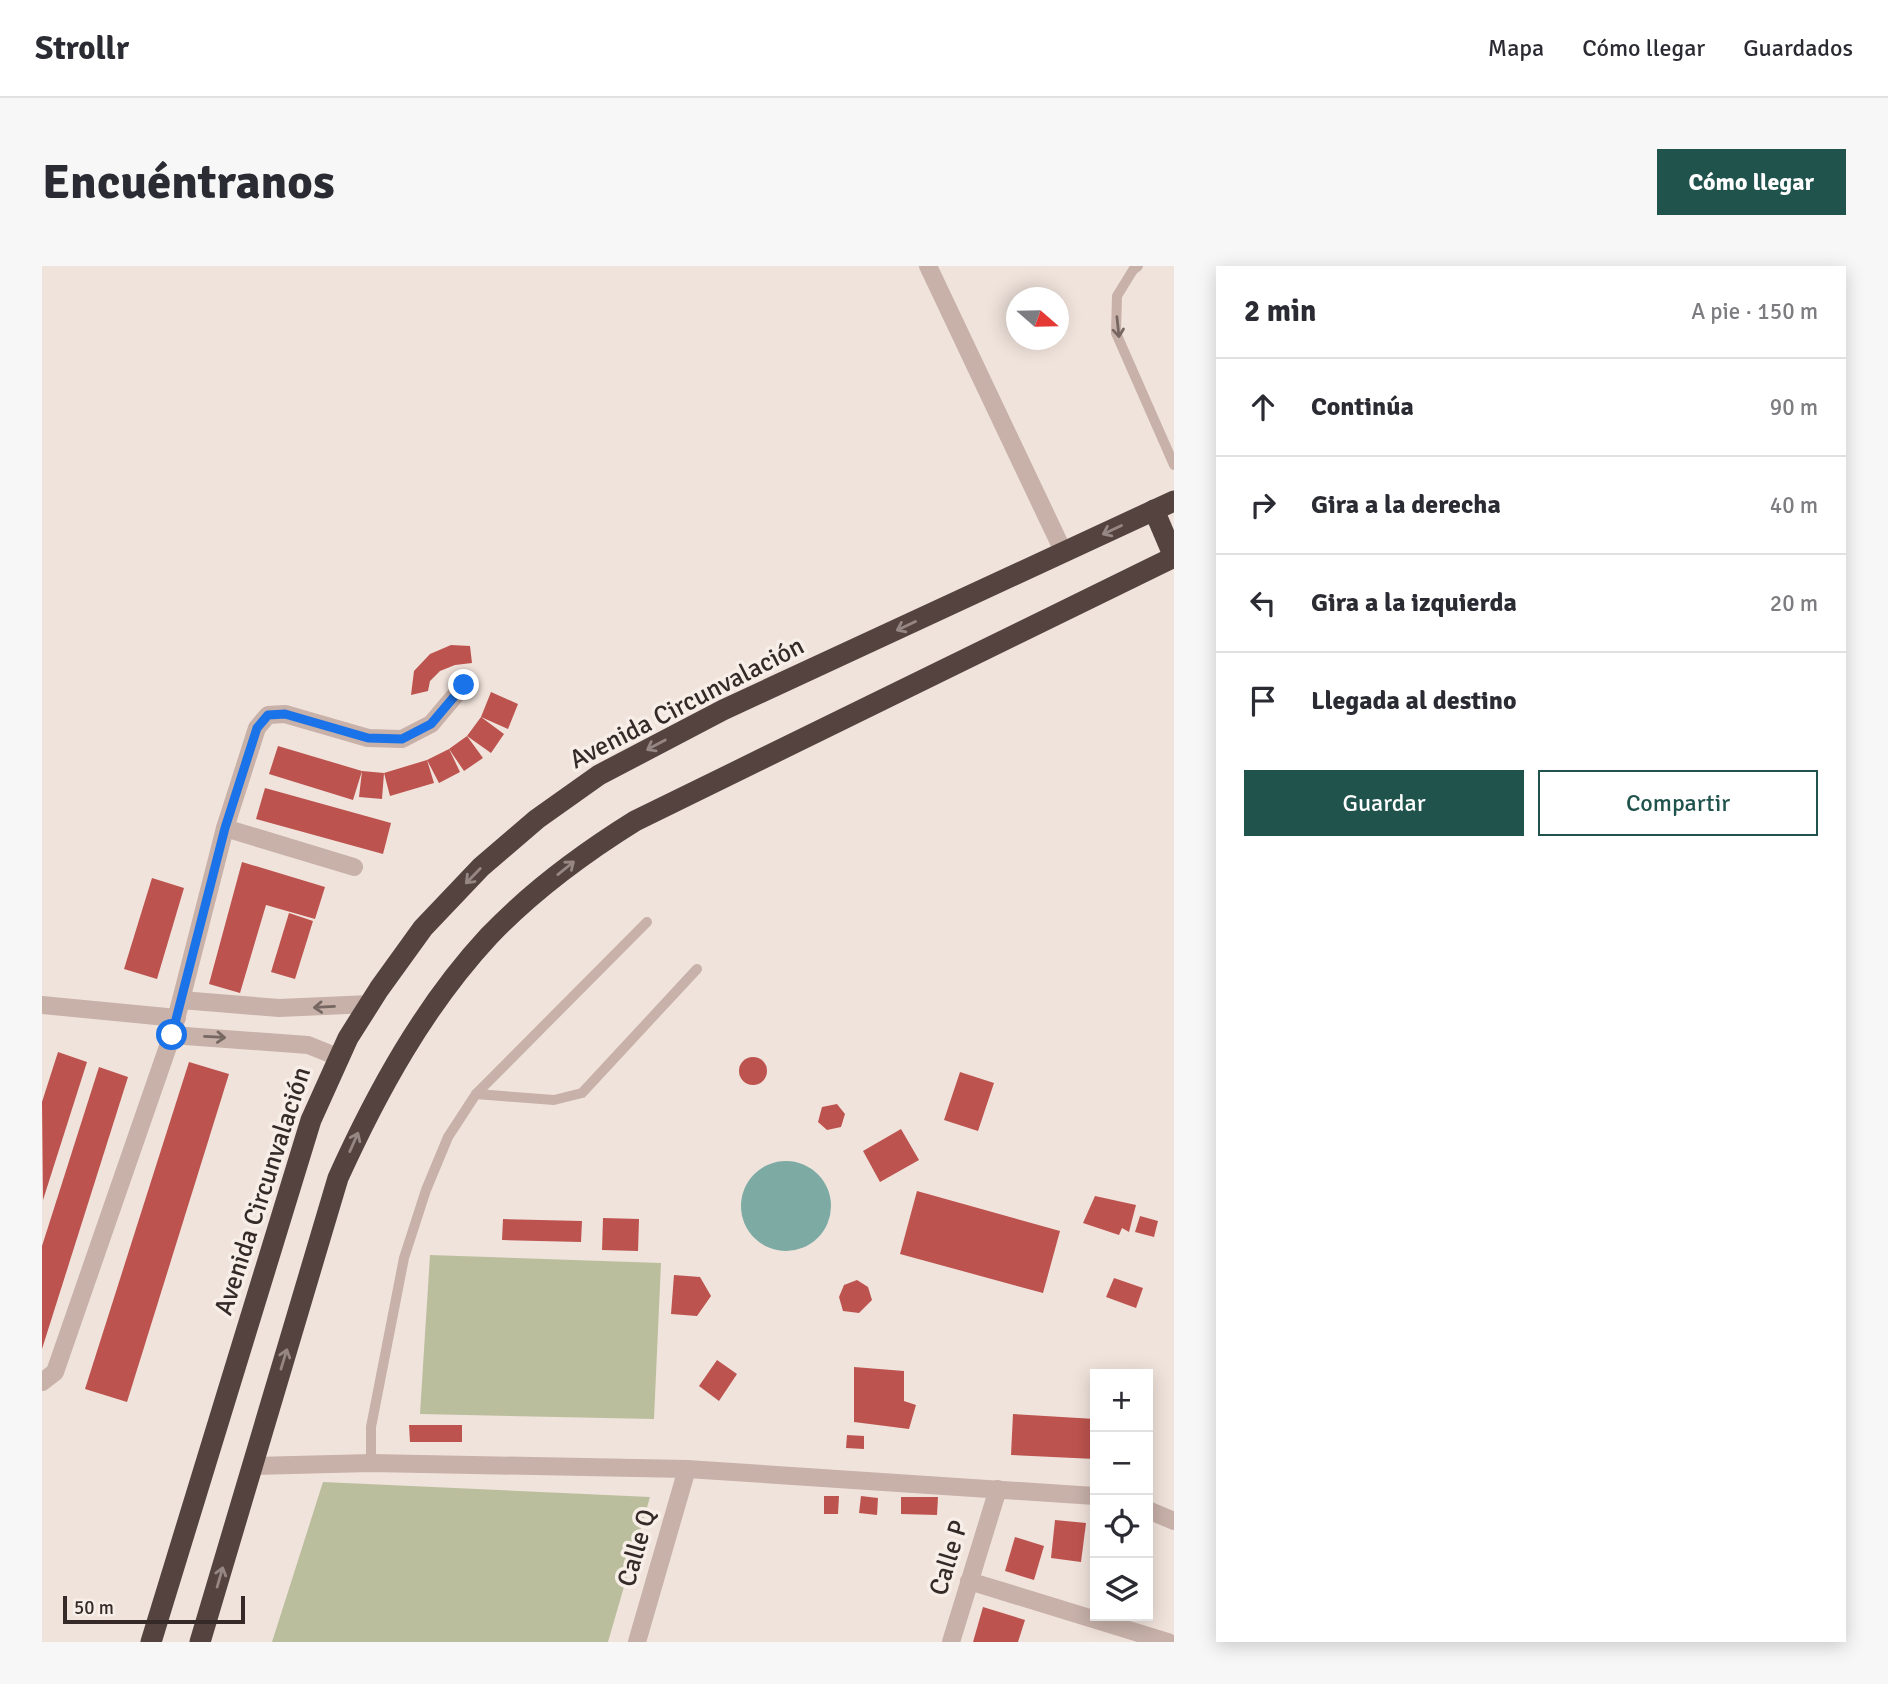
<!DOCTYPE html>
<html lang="es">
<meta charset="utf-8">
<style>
:root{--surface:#fff;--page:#f7f7f7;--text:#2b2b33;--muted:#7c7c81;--line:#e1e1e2;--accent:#21534d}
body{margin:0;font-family:Signika,sans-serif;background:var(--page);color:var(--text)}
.controls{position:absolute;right:21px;bottom:21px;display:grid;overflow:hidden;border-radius:0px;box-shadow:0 4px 18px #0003}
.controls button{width:63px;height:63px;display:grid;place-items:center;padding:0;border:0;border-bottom:2px solid var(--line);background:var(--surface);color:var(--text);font:35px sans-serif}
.compass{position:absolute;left:964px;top:21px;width:63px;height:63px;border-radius:50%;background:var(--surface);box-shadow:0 4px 18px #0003;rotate:110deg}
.scale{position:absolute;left:21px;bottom:18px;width:182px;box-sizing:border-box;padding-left:7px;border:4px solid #352a28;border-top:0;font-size:19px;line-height:24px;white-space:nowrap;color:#352a28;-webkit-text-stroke:5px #f8eee8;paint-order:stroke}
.stop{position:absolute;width:21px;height:21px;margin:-16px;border:5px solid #1a73e8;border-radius:50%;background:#fff}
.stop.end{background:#1a73e8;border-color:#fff;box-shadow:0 2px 7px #0008}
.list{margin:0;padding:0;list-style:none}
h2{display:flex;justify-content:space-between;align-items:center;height:91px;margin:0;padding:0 28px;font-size:30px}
h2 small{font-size:23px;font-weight:400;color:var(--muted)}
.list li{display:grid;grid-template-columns:46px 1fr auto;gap:21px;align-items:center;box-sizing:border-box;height:98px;padding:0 28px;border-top:2px solid var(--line)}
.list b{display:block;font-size:26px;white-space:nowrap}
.list em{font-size:23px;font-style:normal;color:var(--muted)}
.actions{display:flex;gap:14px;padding:21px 28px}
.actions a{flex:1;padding:16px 0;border:2px solid var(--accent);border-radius:0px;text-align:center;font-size:24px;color:var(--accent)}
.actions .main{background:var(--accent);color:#fff}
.icon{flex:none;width:38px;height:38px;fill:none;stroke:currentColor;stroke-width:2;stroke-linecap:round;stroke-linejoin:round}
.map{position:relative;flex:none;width:1132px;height:1376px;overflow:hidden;border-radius:0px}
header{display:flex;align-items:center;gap:42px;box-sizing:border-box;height:98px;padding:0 35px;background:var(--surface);border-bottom:2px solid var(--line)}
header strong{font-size:33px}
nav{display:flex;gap:38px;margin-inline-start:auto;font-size:24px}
.intro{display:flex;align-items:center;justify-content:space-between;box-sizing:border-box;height:168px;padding:0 42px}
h1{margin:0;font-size:49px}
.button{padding:18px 32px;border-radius:0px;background:var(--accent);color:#fff;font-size:24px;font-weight:700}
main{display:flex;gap:42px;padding:0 42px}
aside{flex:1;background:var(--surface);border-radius:0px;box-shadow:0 4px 18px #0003}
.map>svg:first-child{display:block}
.green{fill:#babe9d}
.water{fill:#7daba4}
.building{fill:#bd534e}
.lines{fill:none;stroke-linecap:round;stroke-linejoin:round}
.lane{stroke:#c7b1a9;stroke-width:10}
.street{stroke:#c7b1a9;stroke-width:18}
.highway{stroke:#554340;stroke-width:21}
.oneway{stroke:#776762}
.oneway2{stroke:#968783}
.route{stroke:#1a73e8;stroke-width:9}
.labels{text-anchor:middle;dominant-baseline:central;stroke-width:7;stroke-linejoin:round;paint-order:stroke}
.street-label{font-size:26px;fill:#352a28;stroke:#f8eee8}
</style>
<header>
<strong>Strollr</strong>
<nav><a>Mapa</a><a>Cómo llegar</a><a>Guardados</a></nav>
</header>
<div class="intro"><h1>Encuéntranos</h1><a class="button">Cómo llegar</a></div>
<main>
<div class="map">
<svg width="1132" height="1376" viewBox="0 0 1132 1376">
<rect width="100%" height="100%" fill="#f0e3dc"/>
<g class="green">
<polygon points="388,989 619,997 612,1153 378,1148"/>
<polygon points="281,1216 608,1231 566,1376 230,1376"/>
</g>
<circle class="water" cx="744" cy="940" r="45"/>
<g class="building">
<polygon points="409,379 428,380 430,397 413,399 398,405 388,415 386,425 369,429 372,405 388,388"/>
<polygon points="449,426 476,438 466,463 439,451 462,468 449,487 425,470 439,451"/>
<polygon points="425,470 441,492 422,505 407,483"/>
<polygon points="236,480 320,505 342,507 385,494 407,483 418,506 397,517 385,494 392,517 348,530 342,507 340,533 317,531 320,505 311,534 227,508"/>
<polygon points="223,522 349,557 341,588 214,553"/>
<polygon points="200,596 283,621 273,653 224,639 198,727 167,718"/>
<polygon points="110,612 142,622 115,713 82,703"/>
<polygon points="247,647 271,655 253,713 229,706"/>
<polygon points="16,786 45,796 1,934 0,836"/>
<circle cx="711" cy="805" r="14"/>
<polygon points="147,796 187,808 85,1136 43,1123"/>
<polygon points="57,801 86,811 0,1083 0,980"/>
<polygon points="918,806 952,817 936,865 902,854"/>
<polygon points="795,838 803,848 799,861 785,864 776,856 780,841"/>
<polygon points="859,863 877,894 838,916 821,885"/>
<polygon points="875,925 1018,965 1001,1027 858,988"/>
<polygon points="1053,930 1094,939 1087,966 1080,962 1077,969 1041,957"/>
<polygon points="1098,950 1116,955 1112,971 1093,966"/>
<polygon points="561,952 597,953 596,985 560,984"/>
<polygon points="461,953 540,955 539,976 460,974"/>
<polygon points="632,1009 658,1011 669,1030 655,1050 629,1048"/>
<polygon points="1072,1012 1101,1022 1094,1042 1064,1031"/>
<polygon points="815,1014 826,1021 830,1034 817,1047 801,1045 797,1031 802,1019"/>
<polygon points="675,1094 695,1108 677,1135 657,1120"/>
<polygon points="812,1101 862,1105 862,1135 874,1139 867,1163 812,1156"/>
<polygon points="971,1148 1053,1153 1053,1193 969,1189"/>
<polygon points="367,1159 420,1159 420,1176 368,1176"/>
<polygon points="805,1169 822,1170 822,1183 804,1182"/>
<polygon points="782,1230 797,1230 796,1248 782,1248"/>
<polygon points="819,1230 836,1232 835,1249 817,1247"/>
<polygon points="859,1231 896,1231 895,1249 859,1248"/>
<polygon points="1013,1254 1044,1257 1039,1296 1009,1292"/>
<polygon points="973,1271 1002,1280 992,1314 963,1305"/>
<polygon points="941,1341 983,1354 976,1376 931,1376"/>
</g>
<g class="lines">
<g class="lane">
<polyline points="1096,0 1091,4 1075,30 1074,67 1132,199"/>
<polyline points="434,828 512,834 540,827 655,703"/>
<polyline points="329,1197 329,1161 362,992 384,924 406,871 434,828 605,656"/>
</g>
<g class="street">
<polyline points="886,0 1022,287"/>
<polyline points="183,562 312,601"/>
<polyline points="139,734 237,742 328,738"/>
<polyline points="0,739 135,752"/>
<polyline points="130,769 266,779 296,791"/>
<polyline points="0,1116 13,1106 130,769 183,562 215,462 226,449 243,448 326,472 360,473 389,458 422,419"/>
<polyline points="211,1200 329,1197 645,1203 1053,1230"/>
<polyline points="1106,1244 1132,1255"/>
<polyline points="927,1315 1126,1376"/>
<polyline points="595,1376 645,1203"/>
<polyline points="909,1376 956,1223"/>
</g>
<g class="highway">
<polyline points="1112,244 1132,291"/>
<polyline points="109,1376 269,854 306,772 337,723 381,662 439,601 495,553 557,509 681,444 1132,235"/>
<path d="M158,1376l138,-464c39,-86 86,-172 151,-242 43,-45 93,-82 146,-115l539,-264"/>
</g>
</g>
<defs><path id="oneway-shaft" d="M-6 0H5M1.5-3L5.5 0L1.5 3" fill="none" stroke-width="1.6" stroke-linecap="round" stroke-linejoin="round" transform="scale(1.75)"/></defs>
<g class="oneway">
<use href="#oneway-shaft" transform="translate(1076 61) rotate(84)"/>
<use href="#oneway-shaft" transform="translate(282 741) rotate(177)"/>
<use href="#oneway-shaft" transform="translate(173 771) rotate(3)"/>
</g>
<g class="oneway2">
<use href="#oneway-shaft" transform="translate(1070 264) rotate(155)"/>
<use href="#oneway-shaft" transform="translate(864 360) rotate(155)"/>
<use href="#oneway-shaft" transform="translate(614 479) rotate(152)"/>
<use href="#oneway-shaft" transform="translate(524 602) rotate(-39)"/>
<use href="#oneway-shaft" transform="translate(431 610) rotate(134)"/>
<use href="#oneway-shaft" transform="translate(312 876) rotate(-66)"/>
<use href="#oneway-shaft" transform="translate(242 1093) rotate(-73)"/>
<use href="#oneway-shaft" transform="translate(178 1311) rotate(-74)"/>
</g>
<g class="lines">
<polyline class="route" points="130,769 183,562 215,462 226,449 243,448 326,472 360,473 389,458 422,419"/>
</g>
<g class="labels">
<g class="street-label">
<text transform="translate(645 437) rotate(-27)">Avenida Circunvalación</text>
<text transform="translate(221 925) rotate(-72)">Avenida Circunvalación</text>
<text transform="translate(595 1282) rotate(-74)">Calle Q</text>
<text transform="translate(907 1292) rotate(-73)">Calle P</text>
</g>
</g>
</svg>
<div class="controls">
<button>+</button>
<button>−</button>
<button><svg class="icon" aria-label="locate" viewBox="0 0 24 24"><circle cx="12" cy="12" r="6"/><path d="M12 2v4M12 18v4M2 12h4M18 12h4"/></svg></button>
<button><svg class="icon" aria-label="layers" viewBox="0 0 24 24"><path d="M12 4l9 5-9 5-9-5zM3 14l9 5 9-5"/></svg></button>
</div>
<svg class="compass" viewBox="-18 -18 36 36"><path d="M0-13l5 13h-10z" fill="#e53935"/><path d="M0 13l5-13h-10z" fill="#7c7c81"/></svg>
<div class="scale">50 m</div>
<div class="stop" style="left:130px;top:769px"></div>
<div class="stop end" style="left:422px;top:419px"></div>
</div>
<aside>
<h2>2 min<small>A pie · 150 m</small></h2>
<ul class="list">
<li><svg class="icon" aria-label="ahead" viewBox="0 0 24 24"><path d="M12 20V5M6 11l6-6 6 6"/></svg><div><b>Continúa</b></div><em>90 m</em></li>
<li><svg class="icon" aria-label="right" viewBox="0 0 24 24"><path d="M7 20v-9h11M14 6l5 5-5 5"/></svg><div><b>Gira a la derecha</b></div><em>40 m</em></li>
<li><svg class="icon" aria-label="left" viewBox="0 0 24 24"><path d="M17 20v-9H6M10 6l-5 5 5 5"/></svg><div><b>Gira a la izquierda</b></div><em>20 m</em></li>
<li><svg class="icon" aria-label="arrive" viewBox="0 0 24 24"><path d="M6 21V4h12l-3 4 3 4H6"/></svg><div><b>Llegada al destino</b></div></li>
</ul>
<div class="actions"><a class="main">Guardar</a><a>Compartir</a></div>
</aside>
</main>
